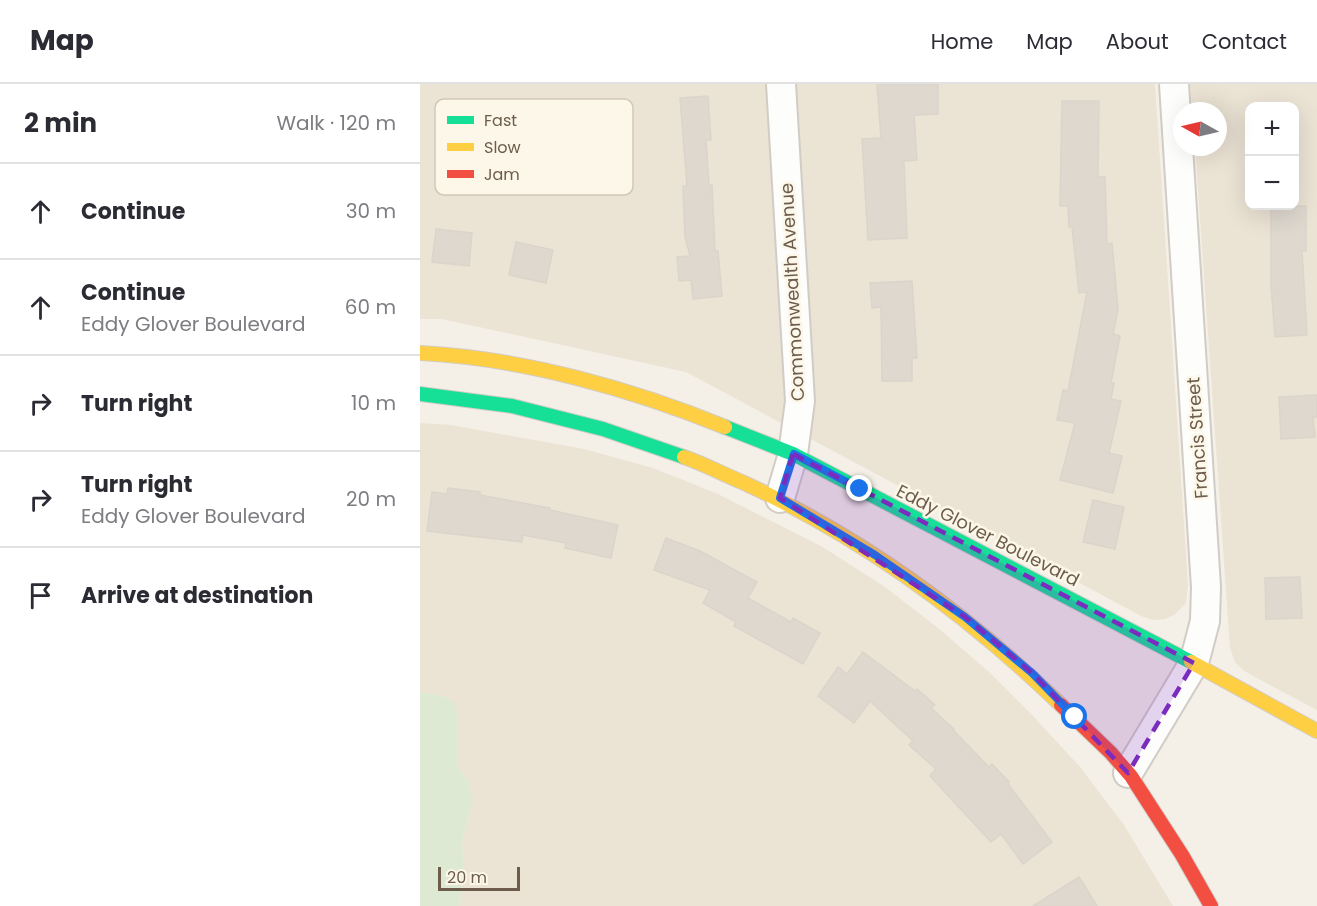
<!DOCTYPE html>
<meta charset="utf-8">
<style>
:root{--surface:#fff;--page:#f7f7f7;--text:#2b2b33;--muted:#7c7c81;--line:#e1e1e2}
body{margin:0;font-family:Poppins,sans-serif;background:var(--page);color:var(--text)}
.controls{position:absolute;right:18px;top:18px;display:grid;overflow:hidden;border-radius:12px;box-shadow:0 6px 24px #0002}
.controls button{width:54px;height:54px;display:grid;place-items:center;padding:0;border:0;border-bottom:2px solid var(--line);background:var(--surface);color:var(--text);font:30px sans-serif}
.compass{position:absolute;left:753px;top:18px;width:54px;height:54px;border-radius:50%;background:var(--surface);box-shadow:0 6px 24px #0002;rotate:278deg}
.scale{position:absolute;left:18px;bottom:15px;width:82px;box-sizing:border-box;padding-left:6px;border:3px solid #6d5c4c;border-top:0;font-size:16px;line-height:21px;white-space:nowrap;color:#6d5c4c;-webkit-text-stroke:4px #fcf7e8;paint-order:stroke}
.stop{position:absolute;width:18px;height:18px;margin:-14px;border:4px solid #1a73e8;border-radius:50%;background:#fff}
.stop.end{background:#1a73e8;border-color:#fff;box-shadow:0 2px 6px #0008}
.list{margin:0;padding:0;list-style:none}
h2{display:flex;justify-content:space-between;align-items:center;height:78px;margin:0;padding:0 24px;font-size:26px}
h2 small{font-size:20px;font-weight:400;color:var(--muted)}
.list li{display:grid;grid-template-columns:39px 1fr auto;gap:18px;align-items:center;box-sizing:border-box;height:96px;padding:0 24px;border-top:2px solid var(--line)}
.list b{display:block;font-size:22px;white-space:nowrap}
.list p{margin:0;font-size:20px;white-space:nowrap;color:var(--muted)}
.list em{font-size:20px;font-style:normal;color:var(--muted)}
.icon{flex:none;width:33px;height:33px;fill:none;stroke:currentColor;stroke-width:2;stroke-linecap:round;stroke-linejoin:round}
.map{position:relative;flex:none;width:897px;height:822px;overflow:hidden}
header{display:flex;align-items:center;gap:36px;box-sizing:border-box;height:84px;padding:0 30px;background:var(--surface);border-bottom:2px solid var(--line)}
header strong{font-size:28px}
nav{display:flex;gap:33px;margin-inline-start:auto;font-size:21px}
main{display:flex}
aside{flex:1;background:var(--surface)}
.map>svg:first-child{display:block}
.residential{fill:#ebe3d4;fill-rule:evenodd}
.green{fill:#dee9d3}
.building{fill:#ded8cf;stroke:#dcd4ca;stroke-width:1.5}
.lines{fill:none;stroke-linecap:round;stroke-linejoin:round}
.street-casing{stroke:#d1ccc5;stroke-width:32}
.fast-casing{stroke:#d2ccc4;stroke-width:16}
.slow-casing{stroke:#d2ccc4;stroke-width:16}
.jam-casing{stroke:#d2ccc4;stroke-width:16}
.street{stroke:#fdfdfb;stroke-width:28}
.fast{stroke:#16e098;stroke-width:14}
.slow{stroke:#ffcf43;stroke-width:14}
.jam{stroke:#f24e42;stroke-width:14}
.route{stroke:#1a73e8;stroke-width:8}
.marked{fill:#7b2cbf;fill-opacity:0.2;stroke:#7b2cbf;stroke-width:4.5;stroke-dasharray:12 8;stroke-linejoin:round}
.labels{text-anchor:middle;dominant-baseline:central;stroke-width:5;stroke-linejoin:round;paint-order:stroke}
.street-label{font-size:18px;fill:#6d5c4c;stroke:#fcf7e8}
.key{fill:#fcf7e8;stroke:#d1c8b9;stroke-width:1.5}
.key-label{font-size:16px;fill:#6d5c4c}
</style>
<header>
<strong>Map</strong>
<nav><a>Home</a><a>Map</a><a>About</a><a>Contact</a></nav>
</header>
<main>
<aside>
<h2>2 min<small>Walk · 120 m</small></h2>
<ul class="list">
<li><svg class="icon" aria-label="ahead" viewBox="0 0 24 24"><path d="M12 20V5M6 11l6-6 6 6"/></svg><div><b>Continue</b></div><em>30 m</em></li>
<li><svg class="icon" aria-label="ahead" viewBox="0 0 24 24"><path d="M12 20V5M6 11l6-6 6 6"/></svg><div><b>Continue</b><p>Eddy Glover Boulevard</p></div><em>60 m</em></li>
<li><svg class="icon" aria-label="right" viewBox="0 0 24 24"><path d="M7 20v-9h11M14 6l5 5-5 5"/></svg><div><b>Turn right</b></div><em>10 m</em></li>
<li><svg class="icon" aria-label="right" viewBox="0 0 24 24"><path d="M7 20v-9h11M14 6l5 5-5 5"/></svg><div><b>Turn right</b><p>Eddy Glover Boulevard</p></div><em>20 m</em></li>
<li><svg class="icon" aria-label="arrive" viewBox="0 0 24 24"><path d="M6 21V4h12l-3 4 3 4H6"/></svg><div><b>Arrive at destination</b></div></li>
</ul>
</aside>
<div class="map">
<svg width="897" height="822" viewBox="0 0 897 822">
<rect width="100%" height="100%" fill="#f4f0e7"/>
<g class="residential">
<polygon points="0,0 735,0 768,501 766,519 754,531 745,535 733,536 721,532 266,288 22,235 0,235"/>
<path d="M770,0h127v626l-73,-39 -9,-9 -5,-14 -35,-501h23v-36h-26zM830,22h44v100h-44z"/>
<polygon points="0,339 31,341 164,365 233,384 298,410 401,462 465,503 518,544 568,587 614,633 660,683 704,741 753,822 40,822 44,777 42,758 53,715 48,697 37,681 37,627 26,613 0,608"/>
</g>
<polygon class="green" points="0,608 26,613 34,618 37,627 37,681 48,697 53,715 42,758 44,777 40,822 0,822"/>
<g class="building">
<polygon points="457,0 518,0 518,30 494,31 497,76 484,77 487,154 448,156 442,55 461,54"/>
<polygon points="288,12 291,56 286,56 289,101 292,101 295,167 298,167 302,212 273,215 271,196 259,197 257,173 270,172 265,153 263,102 267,102 260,14"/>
<polygon points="642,17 679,17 678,93 685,93 687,160 692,159 698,225 693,250 700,252 691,299 694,299 691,315 701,317 689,369 702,372 693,409 640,396 655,339 637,336 643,306 648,307 667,208 659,209 652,143 649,143 648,122 640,122"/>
<polygon points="851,122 886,122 886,167 882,167 887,251 855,253 851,201"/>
<polygon points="16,145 52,149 49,182 12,178"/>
<polygon points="96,158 133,166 126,199 89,191"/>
<polygon points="492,197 497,274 492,274 492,297 462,297 461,223 452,224 450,199"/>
<polygon points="897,311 897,333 893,333 895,353 861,355 859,313"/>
<polygon points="28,404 60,408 60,411 130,424 130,426 198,441 191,474 145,464 146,459 103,451 102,458 7,447 12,408 27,410"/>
<polygon points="673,416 704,423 695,465 663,458"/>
<polygon points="246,454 280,467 337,498 328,514 371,538 373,534 400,549 383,580 314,542 316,538 283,519 290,506 234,486"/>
<polygon points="880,493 882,534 846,535 845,494"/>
<polygon points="443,568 495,607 497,605 515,621 511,624 534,645 533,646 569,683 572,680 589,698 588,700 632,758 603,780 581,750 571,758 510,692 516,685 489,661 493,657 450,617 434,639 398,612 418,583 427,590"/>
<polygon points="659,793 677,822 613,822"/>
</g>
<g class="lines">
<defs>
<g id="street">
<polyline points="360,414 373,370 380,317 361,0"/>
<polyline points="708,689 774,579 785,537 786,503 754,0"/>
</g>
<g id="fast">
<polyline points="0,310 92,322 183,345 264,373"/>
<polyline points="305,343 373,370 771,578"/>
</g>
<g id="slow">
<path d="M0,269c101,5 212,36 305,74"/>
<path d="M264,373c20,7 39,17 58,25 120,55 225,132 319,223"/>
<polyline points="771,578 897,647"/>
</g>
<polyline id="jam" points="641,621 691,669 711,692 762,771 791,822"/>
</defs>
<use href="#street" class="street-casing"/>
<use href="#fast" class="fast-casing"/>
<use href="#slow" class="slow-casing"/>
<use href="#jam" class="jam-casing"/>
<use href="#street" class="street"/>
<use href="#fast" class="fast"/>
<use href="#slow" class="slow"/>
<use href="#jam" class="jam"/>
</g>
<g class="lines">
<polyline class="route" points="440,405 374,370 360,414 455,471 545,533 612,589 655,633"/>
</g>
<path class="marked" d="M373,370l401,209 -66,110 -96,-100 -67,-56 -185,-119z"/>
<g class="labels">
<g class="street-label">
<text transform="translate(372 208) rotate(-93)">Commonwealth Avenue</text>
<text transform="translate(777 354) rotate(-94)">Francis Street</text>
<text transform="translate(568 451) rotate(27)">Eddy Glover Boulevard</text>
</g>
</g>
<rect x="15" y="15" width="198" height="96" rx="9" class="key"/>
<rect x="27" y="32" width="27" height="8" fill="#16e098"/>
<rect x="27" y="59" width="27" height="8" fill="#ffcf43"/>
<rect x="27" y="86" width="27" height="8" fill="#f24e42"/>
<g class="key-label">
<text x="64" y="42">Fast</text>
<text x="64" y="69">Slow</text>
<text x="64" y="96">Jam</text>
</g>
</svg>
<div class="controls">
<button>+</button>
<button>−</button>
</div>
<svg class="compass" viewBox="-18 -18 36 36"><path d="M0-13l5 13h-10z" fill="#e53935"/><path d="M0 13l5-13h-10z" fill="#7c7c81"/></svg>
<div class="scale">20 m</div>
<div class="stop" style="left:655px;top:633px"></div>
<div class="stop end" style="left:440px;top:405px"></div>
</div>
</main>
